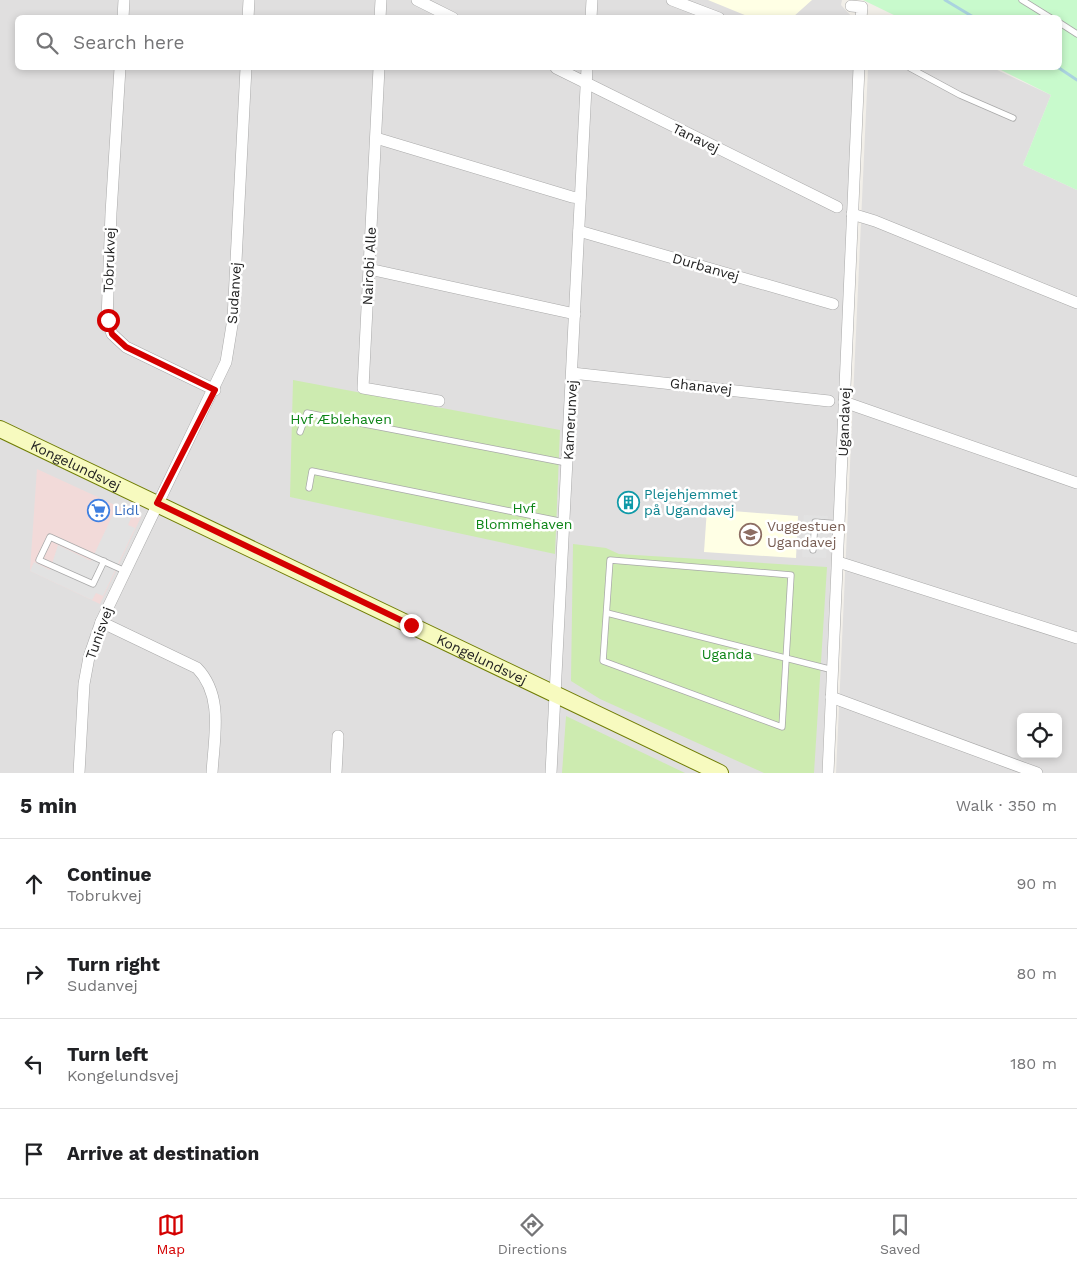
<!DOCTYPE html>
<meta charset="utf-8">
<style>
:root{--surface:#fff;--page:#f2f2f2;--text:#202124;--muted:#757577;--line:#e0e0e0;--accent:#d40000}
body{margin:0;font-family:"Work Sans",sans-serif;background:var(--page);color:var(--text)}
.controls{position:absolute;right:15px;bottom:15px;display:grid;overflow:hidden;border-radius:8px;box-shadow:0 2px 8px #0003}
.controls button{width:45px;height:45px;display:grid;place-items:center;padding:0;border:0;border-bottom:1px solid var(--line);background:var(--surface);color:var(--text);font:25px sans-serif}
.stop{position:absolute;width:15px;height:15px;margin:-11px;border:4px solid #d40000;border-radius:50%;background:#fff}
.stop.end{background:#d40000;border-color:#fff;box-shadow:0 1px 5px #0008}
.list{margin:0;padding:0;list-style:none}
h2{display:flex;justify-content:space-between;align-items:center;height:65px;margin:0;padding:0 20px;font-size:21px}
h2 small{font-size:16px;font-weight:400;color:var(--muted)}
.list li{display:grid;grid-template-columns:32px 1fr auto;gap:15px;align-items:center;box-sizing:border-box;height:90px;padding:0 20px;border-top:1px solid var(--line)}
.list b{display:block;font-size:19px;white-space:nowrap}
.list p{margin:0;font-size:16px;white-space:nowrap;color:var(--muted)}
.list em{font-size:16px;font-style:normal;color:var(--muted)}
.icon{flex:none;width:28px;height:28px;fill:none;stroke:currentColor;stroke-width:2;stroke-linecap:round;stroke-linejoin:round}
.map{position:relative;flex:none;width:1077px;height:773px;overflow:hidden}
.search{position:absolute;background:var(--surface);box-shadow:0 2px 8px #0003;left:15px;right:15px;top:15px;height:55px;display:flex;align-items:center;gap:12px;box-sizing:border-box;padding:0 18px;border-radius:8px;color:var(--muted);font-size:19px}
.sheet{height:425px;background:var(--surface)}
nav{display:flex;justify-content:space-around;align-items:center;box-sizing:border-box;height:70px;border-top:1px solid var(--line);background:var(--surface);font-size:14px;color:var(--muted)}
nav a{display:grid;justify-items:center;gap:2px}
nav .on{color:var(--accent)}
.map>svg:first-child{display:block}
.residential{fill:#e0dfdf;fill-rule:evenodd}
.commercial{fill:#f2dad9}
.education{fill:#ffffe5}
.grass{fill:#cdebb0}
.park{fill:#c8facc}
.parking{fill:#e2e2e2}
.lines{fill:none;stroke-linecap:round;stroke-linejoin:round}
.stream{stroke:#aad3df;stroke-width:3}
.lane-casing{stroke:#a9a9a9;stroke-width:7}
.street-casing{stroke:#a9a9a9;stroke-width:12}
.secondary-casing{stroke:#707d05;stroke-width:18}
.lane{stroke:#fff;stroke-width:5.5}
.street{stroke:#fff;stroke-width:11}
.secondary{stroke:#f7fabf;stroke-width:16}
.route{stroke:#d40000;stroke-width:6}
.labels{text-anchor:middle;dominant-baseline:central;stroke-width:5;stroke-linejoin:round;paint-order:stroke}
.street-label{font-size:14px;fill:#222;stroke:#fff}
.park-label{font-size:14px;fill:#0c8416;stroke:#fff}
.culture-label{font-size:14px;fill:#0d838f;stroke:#fff;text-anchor:start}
.shop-label{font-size:14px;fill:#366cbe;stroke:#fff;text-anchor:start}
.education-label{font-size:14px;fill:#785e54;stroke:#fff;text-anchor:start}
</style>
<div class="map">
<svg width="1077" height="773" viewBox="0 0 1077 773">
<rect width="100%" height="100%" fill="#f2efe9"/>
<g class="residential">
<polygon points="0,0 842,0 841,5 852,17 18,18 18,68 854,68 822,773 0,773"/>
<path d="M868,68h125l58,27 -28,70 54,25v583h-241zM1021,717h37v37h-37z"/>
</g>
<polygon class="commercial" points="37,469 141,517 100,604 30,571"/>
<g class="education">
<polygon points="708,0 812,0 793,17 752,18"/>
<polygon points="707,509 798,516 796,558 704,552"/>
</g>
<g class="grass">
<polygon points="293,380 560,430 555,554 290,497"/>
<polygon points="573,544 606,548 619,554 827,567 814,773 764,773 600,699 571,681"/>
<polygon points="566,716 685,773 562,773"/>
</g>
<polygon class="park" points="863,0 1077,0 1077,190 1023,165 1051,95 997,68 1060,68 1060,18 898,17"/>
<g class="parking">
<polygon points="115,510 131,518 128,525 135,528 103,596 96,593 92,600 30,571 34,562 50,570 58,545 91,561"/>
<polygon points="804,515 828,516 826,558 802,557"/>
</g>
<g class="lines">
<g class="stream">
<polyline points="945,0 975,18"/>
<polyline points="1059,68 1077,80"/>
</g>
<defs>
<g id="lane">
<polyline points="1022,0 1051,18"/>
<polyline points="1060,23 1077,34"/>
<polyline points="910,68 960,95 1013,118"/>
<polyline points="300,432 307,413 567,463"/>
<polyline points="309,488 312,471 564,522"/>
<polyline points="813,550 815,522 840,524"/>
<polygon points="610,560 791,575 782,727 603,661"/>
<polyline points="104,561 93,584 39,560 50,537 125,571"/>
<polyline points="607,613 833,670"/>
</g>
<g id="street">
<polyline points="417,0 453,18"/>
<polyline points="672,0 719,18"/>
<polyline points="851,6 862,7 861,18"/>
<polyline points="123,18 124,0"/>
<polyline points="248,18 249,0"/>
<polyline points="380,18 381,0"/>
<polyline points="591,18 592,0"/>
<polyline points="120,68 111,213 107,320 112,334 126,347 215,390"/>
<polyline points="379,68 363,388 439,401"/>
<polyline points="556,68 837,207"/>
<polyline points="376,138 572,197 580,198"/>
<polyline points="852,214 875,221 1077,303"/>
<polyline points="579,231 833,304"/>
<polyline points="369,269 575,314"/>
<polyline points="572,373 829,401"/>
<polyline points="844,402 1077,483"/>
<polyline points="838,562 1077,638"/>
<path d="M101,622l96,46c27,28 17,69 15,105"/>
<polyline points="831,697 1037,773"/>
<polyline points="79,773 84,684 89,657 101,622 226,362 233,319 246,68"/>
<polyline points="336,773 338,736"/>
<polyline points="551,773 587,68"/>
<polyline points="828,773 859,68"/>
</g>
<g id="secondary">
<path id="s1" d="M0,429l720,344"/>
</g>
</defs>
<use href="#lane" class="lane-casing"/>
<use href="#street" class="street-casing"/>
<use href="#secondary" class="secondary-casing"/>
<use href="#lane" class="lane"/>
<use href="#street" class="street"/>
<use href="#secondary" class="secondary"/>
</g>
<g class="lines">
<polyline class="route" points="108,320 112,334 126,347 215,390 157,503 411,625"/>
</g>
<defs>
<symbol id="building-ring" viewBox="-11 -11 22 22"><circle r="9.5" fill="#fff" stroke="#0f9aa8" stroke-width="1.5"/><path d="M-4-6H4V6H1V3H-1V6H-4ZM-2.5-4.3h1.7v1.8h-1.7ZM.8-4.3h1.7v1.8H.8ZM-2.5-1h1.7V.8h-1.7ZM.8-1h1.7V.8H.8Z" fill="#0f9aa8"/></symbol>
<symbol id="supermarket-ring" viewBox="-11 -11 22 22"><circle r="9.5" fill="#fff" stroke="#3f7fe0" stroke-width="1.5"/><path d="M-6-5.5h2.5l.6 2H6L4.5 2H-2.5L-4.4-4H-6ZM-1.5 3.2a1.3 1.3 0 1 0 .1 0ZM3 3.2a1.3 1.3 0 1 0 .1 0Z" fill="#3f7fe0"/></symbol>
<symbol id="school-ring" viewBox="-11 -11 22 22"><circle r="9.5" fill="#fff" stroke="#8d6e63" stroke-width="1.5"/><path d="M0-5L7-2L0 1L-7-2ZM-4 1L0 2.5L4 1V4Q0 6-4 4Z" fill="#8d6e63"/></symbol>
</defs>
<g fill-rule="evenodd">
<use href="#building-ring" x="616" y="490" width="25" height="25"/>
<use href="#supermarket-ring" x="86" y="498" width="25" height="25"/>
<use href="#school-ring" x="738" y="522" width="25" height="25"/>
</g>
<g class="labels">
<g class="street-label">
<text transform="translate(696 138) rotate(26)">Tanavej</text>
<text transform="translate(109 260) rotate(-88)">Tobrukvej</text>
<text transform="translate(369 266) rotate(-87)">Nairobi Alle</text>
<text transform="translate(706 267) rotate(16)">Durbanvej</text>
<text transform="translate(234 293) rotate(-86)">Sudanvej</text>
<text transform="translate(701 386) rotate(6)">Ghanavej</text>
<text transform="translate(570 420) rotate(-87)">Kamerunvej</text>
<text transform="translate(844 422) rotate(-88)">Ugandavej</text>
<text stroke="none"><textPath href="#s1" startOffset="84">Kongelundsvej</textPath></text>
<text transform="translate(99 633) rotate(-70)">Tunisvej</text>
<text stroke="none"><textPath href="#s1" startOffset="534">Kongelundsvej</textPath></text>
</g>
<g class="park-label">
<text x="341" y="419">Hvf Æblehaven</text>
<text x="524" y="508">Hvf<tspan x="524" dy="16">Blommehaven</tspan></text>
<text x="727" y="654">Uganda</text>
</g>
<g class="culture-label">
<text x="644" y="494">Plejehjemmet<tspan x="644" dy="16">på Ugandavej</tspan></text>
</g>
<g class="shop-label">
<text x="114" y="510">Lidl</text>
</g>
<g class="education-label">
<text x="767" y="526">Vuggestuen<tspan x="767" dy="16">Ugandavej</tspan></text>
</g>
</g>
</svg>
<div class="controls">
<button><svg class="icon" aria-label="locate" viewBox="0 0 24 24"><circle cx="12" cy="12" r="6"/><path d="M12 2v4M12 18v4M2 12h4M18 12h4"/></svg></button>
</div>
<div class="stop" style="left:108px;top:320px"></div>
<div class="stop end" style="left:411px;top:625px"></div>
<div class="search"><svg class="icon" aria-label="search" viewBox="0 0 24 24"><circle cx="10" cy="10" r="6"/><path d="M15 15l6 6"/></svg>Search here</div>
</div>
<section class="sheet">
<h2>5 min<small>Walk · 350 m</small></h2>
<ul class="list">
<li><svg class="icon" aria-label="ahead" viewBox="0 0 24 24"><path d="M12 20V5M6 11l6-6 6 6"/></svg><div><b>Continue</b><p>Tobrukvej</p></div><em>90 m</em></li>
<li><svg class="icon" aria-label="right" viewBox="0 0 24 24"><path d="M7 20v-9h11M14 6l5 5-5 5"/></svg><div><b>Turn right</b><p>Sudanvej</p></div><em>80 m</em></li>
<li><svg class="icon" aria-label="left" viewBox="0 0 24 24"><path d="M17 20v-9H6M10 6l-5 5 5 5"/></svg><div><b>Turn left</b><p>Kongelundsvej</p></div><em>180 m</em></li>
<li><svg class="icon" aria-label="arrive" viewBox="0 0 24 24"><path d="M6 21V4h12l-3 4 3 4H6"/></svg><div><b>Arrive at destination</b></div></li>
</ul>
</section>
<nav>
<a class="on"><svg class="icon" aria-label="map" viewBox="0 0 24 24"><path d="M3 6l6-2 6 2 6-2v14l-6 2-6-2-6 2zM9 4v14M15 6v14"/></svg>Map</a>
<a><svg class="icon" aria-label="directions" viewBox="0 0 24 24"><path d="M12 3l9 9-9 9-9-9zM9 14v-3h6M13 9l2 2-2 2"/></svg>Directions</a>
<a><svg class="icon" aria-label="saved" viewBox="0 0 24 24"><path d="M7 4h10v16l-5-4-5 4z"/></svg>Saved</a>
</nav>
